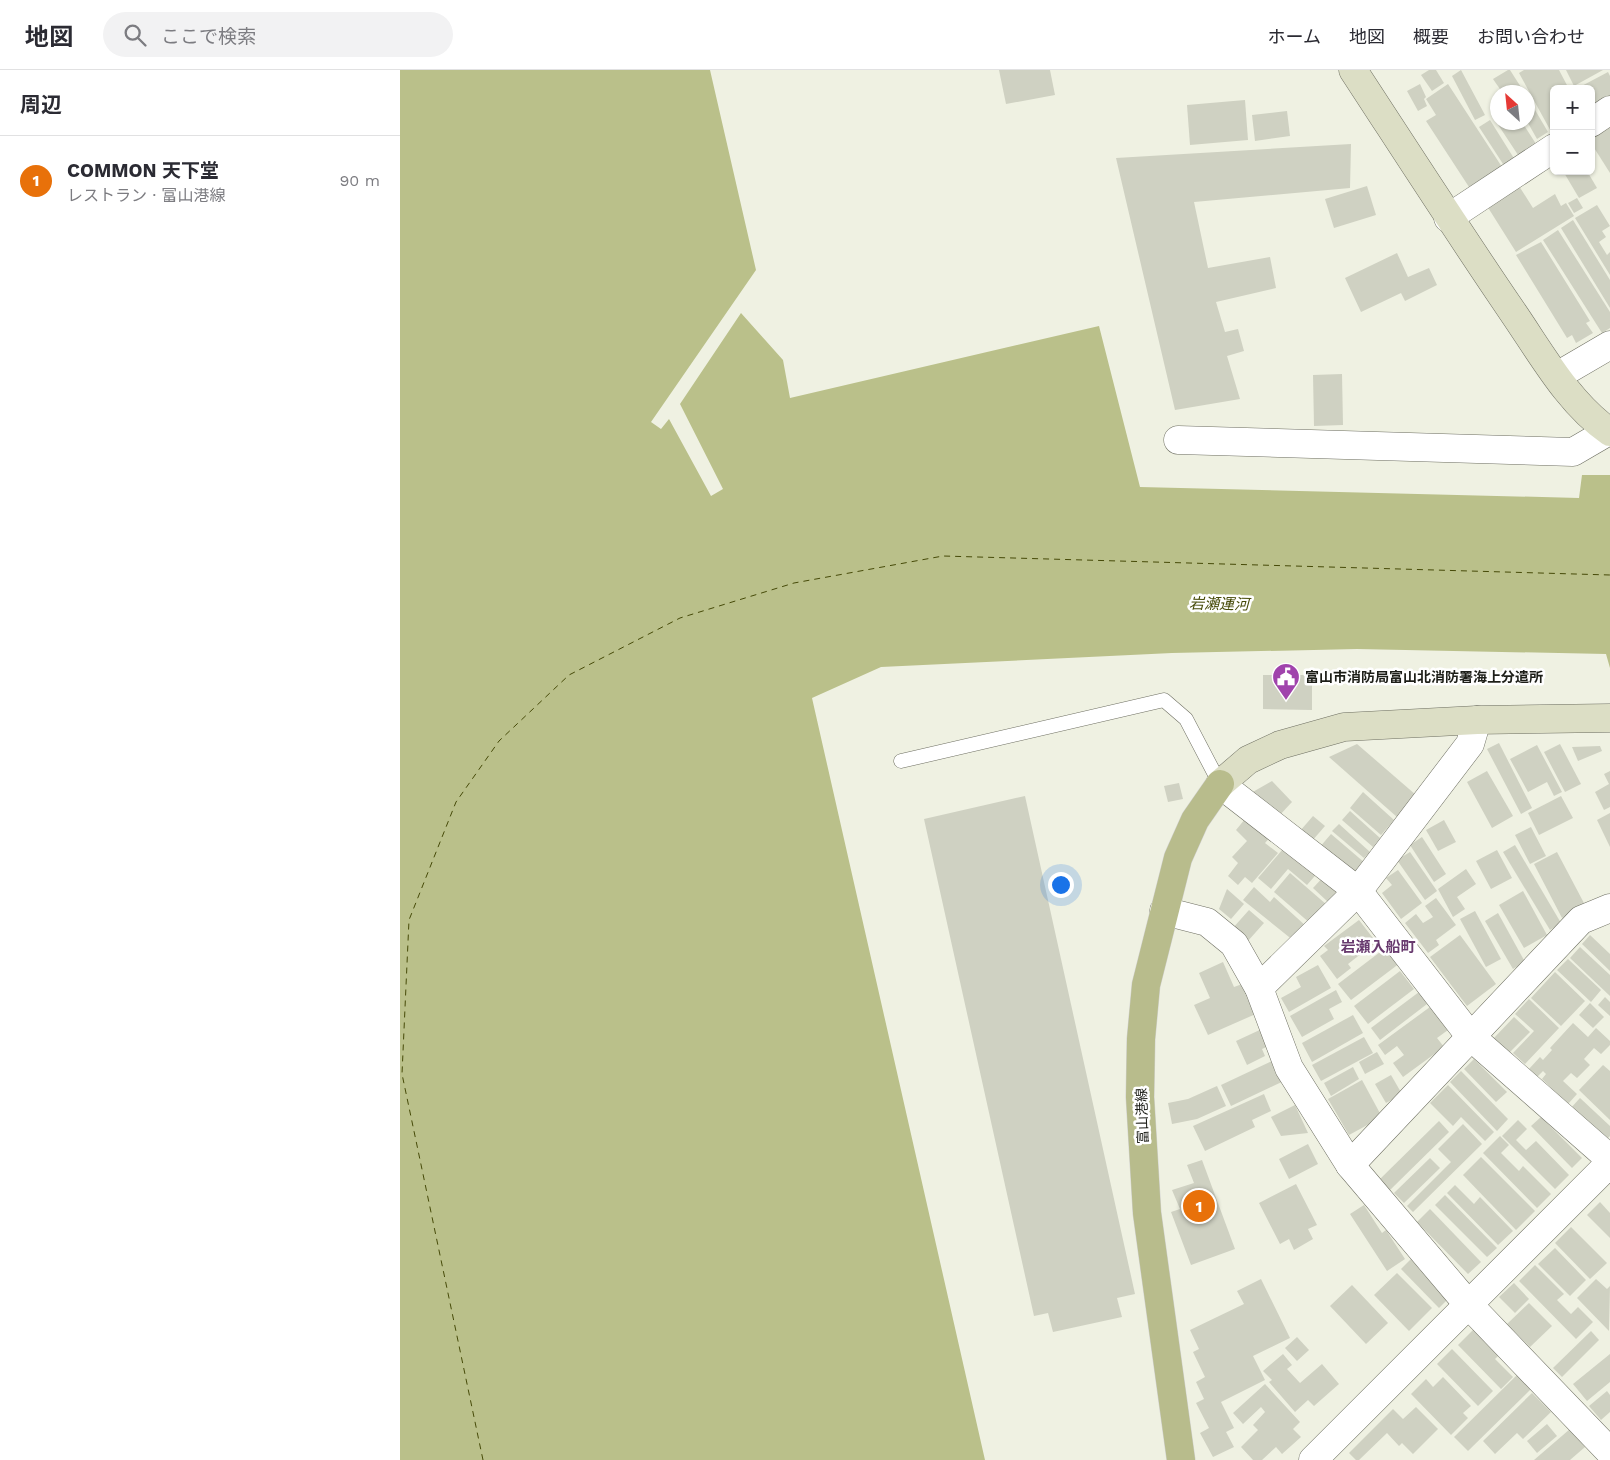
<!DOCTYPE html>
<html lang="ja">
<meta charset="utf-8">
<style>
:root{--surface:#fff;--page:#f2f2f3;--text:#2b2b33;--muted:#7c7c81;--line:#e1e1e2;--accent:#b45309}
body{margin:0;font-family:"Work Sans","Noto Sans JP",sans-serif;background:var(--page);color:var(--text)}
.controls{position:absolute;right:15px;top:15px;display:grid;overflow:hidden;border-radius:8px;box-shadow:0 1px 4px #0004}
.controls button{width:45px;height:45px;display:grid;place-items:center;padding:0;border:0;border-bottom:1px solid var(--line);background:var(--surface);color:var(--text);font:25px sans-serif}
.compass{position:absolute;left:1090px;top:15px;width:45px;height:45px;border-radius:50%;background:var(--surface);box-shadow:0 1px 4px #0004;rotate:333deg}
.you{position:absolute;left:660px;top:814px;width:18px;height:18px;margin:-12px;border:4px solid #fff;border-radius:50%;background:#1a73e8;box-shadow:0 0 0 8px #1a73e833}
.badge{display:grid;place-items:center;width:32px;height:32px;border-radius:50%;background:var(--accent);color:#fff;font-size:16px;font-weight:700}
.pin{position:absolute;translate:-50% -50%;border:2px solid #fff;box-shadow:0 1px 5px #0006}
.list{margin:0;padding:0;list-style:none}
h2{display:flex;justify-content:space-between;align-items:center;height:65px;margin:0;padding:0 20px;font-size:21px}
h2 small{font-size:16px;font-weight:400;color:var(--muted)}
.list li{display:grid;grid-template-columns:32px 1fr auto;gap:15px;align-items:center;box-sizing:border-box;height:90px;padding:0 20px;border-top:1px solid var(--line)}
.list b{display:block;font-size:19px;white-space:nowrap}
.list p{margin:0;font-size:16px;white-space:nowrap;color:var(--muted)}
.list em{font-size:16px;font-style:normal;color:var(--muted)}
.icon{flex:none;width:28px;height:28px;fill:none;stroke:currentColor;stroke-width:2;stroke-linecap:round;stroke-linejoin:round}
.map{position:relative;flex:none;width:1210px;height:1390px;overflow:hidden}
header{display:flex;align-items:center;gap:30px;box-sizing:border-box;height:70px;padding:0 25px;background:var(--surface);border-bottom:1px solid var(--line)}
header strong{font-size:24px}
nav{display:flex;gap:28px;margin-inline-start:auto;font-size:18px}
.search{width:350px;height:45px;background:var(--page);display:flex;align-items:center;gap:12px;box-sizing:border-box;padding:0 18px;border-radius:28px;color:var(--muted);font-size:19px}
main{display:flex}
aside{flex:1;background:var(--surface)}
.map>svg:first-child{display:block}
.water{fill:#bac08a}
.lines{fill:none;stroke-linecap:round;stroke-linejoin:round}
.ferry{stroke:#464a08;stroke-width:1;stroke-dasharray:6 5;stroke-linecap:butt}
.building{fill:#cfd1c2}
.lane-casing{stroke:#6e6f62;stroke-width:15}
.street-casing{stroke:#6e6f62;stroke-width:29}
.secondary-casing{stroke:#6e6f62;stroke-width:29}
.primary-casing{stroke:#d2d2d1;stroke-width:29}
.lane{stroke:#fff;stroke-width:14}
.street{stroke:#fff;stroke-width:28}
.secondary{stroke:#dcdec5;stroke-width:28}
.primary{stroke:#b8bc8c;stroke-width:28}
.labels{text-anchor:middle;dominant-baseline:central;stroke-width:5;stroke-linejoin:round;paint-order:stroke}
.poi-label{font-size:14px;font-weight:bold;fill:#1d1e18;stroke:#fff;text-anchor:start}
.street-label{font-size:14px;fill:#1d1e18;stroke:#fff}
.water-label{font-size:15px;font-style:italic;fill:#464a08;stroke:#fff}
.neighbourhood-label{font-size:15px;font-weight:bold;fill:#683a6e;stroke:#fff}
</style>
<header>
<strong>地図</strong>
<div class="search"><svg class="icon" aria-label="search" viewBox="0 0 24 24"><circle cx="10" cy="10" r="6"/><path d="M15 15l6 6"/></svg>ここで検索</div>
<nav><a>ホーム</a><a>地図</a><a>概要</a><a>お問い合わせ</a></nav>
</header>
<main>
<aside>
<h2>周辺<small></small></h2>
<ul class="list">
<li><span class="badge" style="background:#e8710a">1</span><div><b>COMMON 天下堂</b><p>レストラン · 富山港線</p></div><em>90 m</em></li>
</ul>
</aside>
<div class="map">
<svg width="1210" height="1390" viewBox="0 0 1210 1390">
<rect width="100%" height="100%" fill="#eff1e2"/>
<polygon class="water" points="0,0 310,0 356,200 251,352 261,359 269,349 311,426 323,419 280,334 341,243 383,290 390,328 699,256 740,417 1179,428 1182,405 1210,405 1210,598 1206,584 957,579 772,583 481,597 412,628 585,1390 0,1390"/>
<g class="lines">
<polyline class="ferry" points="83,1390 2,1004 9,850 56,732 99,671 169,605 280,548 394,513 543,486 1210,505"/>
</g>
<g class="building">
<polygon points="599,0 650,0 655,25 606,34"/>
<polygon points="1029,0 1036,0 1044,13 1032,21 1021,5"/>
<polygon points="1061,0 1085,45 1075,50 1052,6"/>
<polygon points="1108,0 1110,0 1124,22 1102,22 1093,9"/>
<polygon points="1124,0 1159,0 1169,19 1154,19 1154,67 1119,3"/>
<polygon points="1166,0 1203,0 1174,16"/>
<polygon points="1208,2 1210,6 1210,26 1191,36 1191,19 1176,19"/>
<polygon points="1020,14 1026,27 1024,29 1027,36 1018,41 1007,21"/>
<polygon points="1048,14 1102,97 1069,117 1026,51 1036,45 1026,29"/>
<polygon points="1128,28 1148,62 1137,69 1128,53"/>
<polygon points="845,30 848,70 790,75 787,35"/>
<polygon points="887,41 890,66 855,71 852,45"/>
<polygon points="1098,49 1098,52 1122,52 1138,77 1120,88 1095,50"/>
<polygon points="1090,50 1115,90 1105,97 1079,57"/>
<polygon points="1210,54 1210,103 1191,73 1191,66"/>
<polygon points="951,74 950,118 794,132 808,198 870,187 876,218 816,232 825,262 838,259 844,281 827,286 840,329 775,340 716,88"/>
<polygon points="1163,101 1187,101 1197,118 1179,128"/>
<polygon points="967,116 976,145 934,158 925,129"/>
<polygon points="1119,116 1133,138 1155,124 1161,136 1166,133 1174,146 1116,182 1087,136"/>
<polygon points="1177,128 1183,138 1174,143 1168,133"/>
<polygon points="1197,135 1210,156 1202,161 1206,167 1199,172 1207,185 1210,182 1210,205 1175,148"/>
<polygon points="1173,150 1210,210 1210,238 1161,158"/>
<polygon points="1158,160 1210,242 1210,258 1202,263 1143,170"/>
<polygon points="1141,172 1190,251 1186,253 1193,263 1176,273 1172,265 1167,268 1116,185"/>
<polygon points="997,183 1008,207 1029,198 1037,215 1005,231 1001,223 961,242 945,208"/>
<polygon points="942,304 943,355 914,356 913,305"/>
<polygon points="863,605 912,605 912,640 863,639"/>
<polygon points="1099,673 1132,738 1121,744 1087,679"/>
<polygon points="957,674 1016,725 997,747 929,687"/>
<polygon points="1160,674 1181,714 1165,722 1144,682"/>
<polygon points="1137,675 1162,722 1154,726 1147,712 1128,722 1110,689"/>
<polygon points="1200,676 1202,681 1178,691 1172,677"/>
<polygon points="1087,701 1113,746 1092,758 1067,712"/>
<polygon points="1210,701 1210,737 1204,740 1195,722 1209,714 1204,704"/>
<polygon points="872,711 892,732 878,747 851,723"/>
<polygon points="779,713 783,729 768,732 764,716"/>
<polygon points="963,722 994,750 981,765 950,738"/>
<polygon points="625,726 735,1224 717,1228 722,1247 653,1262 648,1243 634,1246 524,749"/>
<polygon points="1161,726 1173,748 1139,765 1128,743"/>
<polygon points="950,741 980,768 973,777 942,750"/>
<polygon points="850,743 873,764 865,773 878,783 852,813 845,807 838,815 828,806 838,793 832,787 847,771 836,760"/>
<polygon points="1210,743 1210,777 1197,750"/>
<polygon points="913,746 925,756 912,771 900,761"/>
<polygon points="1044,750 1056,772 1038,781 1026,760"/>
<polygon points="939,754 970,782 964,788 932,761"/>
<polygon points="1131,757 1146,786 1130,794 1115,765"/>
<polygon points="931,764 965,793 952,807 919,778"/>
<polygon points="1022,767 1046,804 1034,812 1010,775"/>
<polygon points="889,772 920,800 907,815 888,799 871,819 858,808"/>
<polygon points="1115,775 1161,853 1150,860 1103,782"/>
<polygon points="1097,780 1112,808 1091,819 1076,791"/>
<polygon points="1010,782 1037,821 1025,830 997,790"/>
<polygon points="1157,782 1185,835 1162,848 1134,794"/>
<polygon points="1066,799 1076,814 1057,827 1065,839 1053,847 1038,819"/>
<polygon points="998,800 1022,833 1001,849 982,823 992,815 986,808"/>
<polygon points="890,803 927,835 911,854 874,822"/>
<polygon points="926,804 942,818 929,833 913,818"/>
<polygon points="854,817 870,832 874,827 907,857 894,871 843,830"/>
<polygon points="827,819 844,834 831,849 819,839"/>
<polygon points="1123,821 1147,865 1124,878 1099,835"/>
<polygon points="1036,828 1056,855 1036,870 1039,875 1028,883 1005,853 1016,844 1023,853 1033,847 1025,836"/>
<polygon points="849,840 864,853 847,872 832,859"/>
<polygon points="1075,841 1101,889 1086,897 1060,849"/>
<polygon points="1098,843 1125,892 1113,899 1085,851"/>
<polygon points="959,850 976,872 948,894 951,898 937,909 920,886 928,880 924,876"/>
<polygon points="1060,865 1096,914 1067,936 1030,887"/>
<polygon points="1190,865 1210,884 1210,901 1182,874"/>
<polygon points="988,876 1000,893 951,930 938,914"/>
<polygon points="1180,877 1210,905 1210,926 1170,888"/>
<polygon points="1168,889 1201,920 1191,932 1157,900"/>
<polygon points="823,892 834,917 845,913 858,943 808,965 794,935 810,928 799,903"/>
<polygon points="918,895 931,918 889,942 881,928 901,917 896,907"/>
<polygon points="1000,901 1014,919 968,954 954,936"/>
<polygon points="1155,902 1185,931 1161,956 1131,928"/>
<polygon points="936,920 942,932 929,939 934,949 902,967 890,946"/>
<polygon points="1019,922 1027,934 980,970 971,958"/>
<polygon points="1205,927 1210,932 1210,946 1198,935"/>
<polygon points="1129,929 1159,958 1125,994 1113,983 1134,961 1115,944"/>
<polygon points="1190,933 1204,947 1193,958 1179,945"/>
<polygon points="1030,937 1048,960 1037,968 1044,977 1003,1007 993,993 1004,985 997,976 985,985 978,975"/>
<polygon points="953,945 963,963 912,992 902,973"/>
<polygon points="1114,947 1130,962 1108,984 1093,969"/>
<polygon points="1173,953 1188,967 1196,958 1210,971 1210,975 1201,984 1194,978 1184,989 1190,995 1177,1008 1171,1003 1163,1011 1177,1024 1168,1034 1142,1009 1146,1004 1143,1001 1137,1007 1129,999 1140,987 1143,990 1152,980 1150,978"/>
<polygon points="864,958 871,975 862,979 865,986 847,995 836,971"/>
<polygon points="964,967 973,983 921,1011 912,995"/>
<polygon points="977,982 984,994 965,1004 959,992"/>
<polygon points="876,989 886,1010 831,1036 821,1015"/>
<polygon points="1074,989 1107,1022 1096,1032 1064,999"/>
<polygon points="1203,995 1210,1001 1210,1050 1179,1020"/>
<polygon points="953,997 959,1009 931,1026 924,1013"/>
<polygon points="1061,1001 1108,1049 1097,1061 1050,1012"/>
<polygon points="991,1005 1002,1024 986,1033 975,1014"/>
<polygon points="962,1010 982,1047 949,1065 928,1029"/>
<polygon points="1048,1015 1094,1062 1085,1071 1061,1047 1053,1056 1030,1033"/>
<polygon points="817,1016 826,1036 797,1049 772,1054 768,1033 788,1029"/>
<polygon points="864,1024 871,1041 852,1050 855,1057 805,1081 793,1056"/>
<polygon points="1180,1028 1210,1056 1210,1066 1204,1072 1170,1039"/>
<polygon points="895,1035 908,1063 881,1066 871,1047"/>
<polygon points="1141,1047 1182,1088 1172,1098 1131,1056"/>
<polygon points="1118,1050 1127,1059 1116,1070 1126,1080 1136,1071 1169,1105 1155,1119 1102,1066"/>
<polygon points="1039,1051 1049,1062 989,1121 978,1111"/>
<polygon points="1063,1054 1082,1074 1013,1142 1007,1136 1051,1092 1038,1079"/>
<polygon points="1100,1066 1109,1075 1101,1083 1119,1101 1123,1096 1151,1124 1137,1138 1083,1083"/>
<polygon points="908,1074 918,1094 889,1109 879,1089"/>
<polygon points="1081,1087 1135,1141 1116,1160 1063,1105"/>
<polygon points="1030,1088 1040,1098 1004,1133 994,1123"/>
<polygon points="802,1090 835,1179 791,1195 771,1142 780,1139 772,1120 794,1113 787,1095"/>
<polygon points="896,1114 917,1155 908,1159 913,1169 894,1180 889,1169 880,1174 859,1133"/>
<polygon points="1055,1115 1074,1134 1080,1127 1113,1161 1098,1175 1047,1123"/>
<polygon points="1045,1125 1097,1178 1087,1187 1035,1135"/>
<polygon points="1200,1132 1210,1143 1210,1168 1187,1145"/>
<polygon points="964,1135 982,1163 986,1160 1005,1189 987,1201 950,1144"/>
<polygon points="1030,1139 1081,1192 1068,1204 1017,1152"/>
<polygon points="1171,1157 1207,1193 1190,1209 1155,1173"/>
<polygon points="1155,1178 1186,1210 1170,1226 1138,1194"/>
<polygon points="1013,1187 1051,1226 1039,1238 1001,1199"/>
<polygon points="1135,1195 1164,1224 1157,1230 1171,1244 1178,1237 1193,1252 1176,1269 1119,1211"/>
<polygon points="997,1203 1032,1238 1009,1261 974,1225"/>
<polygon points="861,1209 890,1268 853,1286 865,1310 821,1332 834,1358 826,1362 834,1377 813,1387 800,1363 809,1358 796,1333 804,1329 796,1312 805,1307 793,1282 799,1279 790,1260 844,1234 837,1221"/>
<polygon points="1196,1209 1207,1219 1210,1216 1209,1261 1177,1228"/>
<polygon points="1114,1213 1129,1229 1115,1243 1099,1227"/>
<polygon points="952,1215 988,1253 966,1274 930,1236"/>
<polygon points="1129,1233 1152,1256 1130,1277 1107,1254"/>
<polygon points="1075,1258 1100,1284 1095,1289 1113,1307 1101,1319 1058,1275"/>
<polygon points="1191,1261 1199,1270 1162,1307 1153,1298"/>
<polygon points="897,1267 909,1280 897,1291 885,1278"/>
<polygon points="1052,1279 1093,1321 1078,1336 1037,1294"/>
<polygon points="883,1284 892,1295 887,1299 900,1313 922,1294 939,1314 914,1336 908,1330 895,1342 869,1312 872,1310 863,1301"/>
<polygon points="1210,1284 1210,1312 1187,1331 1173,1314"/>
<polygon points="1117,1305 1131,1319 1068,1381 1054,1367"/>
<polygon points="1043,1307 1071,1336 1063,1343 1068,1348 1051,1365 1011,1324 1026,1309 1033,1317"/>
<polygon points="865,1314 900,1352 893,1359 901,1367 882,1384 876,1377 862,1390 853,1390 841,1377 858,1360 853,1355 865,1342 861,1337 843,1354 833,1343"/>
<polygon points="1207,1321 1210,1325 1210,1342 1201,1350 1189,1336"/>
<polygon points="1132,1323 1151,1342 1123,1369 1117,1363 1095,1384 1083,1371"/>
<polygon points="1016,1337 1038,1359 1013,1384 1002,1373 999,1376 987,1363 959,1390 956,1390 949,1383 993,1339 1003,1349"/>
<polygon points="1147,1354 1157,1366 1137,1383 1127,1371"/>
<polygon points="1170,1359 1185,1377 1170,1390 1134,1390"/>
</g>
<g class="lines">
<defs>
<polyline id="lane" points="501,691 764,630 786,649 820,714"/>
<g id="street">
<polyline points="1191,53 1210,40"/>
<polyline points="1048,148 1154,78"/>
<polyline points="1157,306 1210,275"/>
<polyline points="778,370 1173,382 1209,361"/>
<polyline points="820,714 958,821 1070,966 1210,1089"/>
<polyline points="764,841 807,852 834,874 859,918 889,998 950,1095 1067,1233 1210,1382"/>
<polyline points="859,918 958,821 1070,674 1077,650"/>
<polyline points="950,1095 1181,850 1210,838"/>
<polyline points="913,1390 1210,1093"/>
</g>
<g id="secondary">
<path d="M953,0c53,81 105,162 159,241 29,42 56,92 98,121"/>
<polyline points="820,714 848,690 880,675 944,657 1077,650 1210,648"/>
</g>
<polyline id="primary" points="781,1390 747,1143 740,1027 741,969 746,915 778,788 795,750 820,714"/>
</defs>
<use href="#lane" class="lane-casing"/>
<use href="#street" class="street-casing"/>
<use href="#secondary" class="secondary-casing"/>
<use href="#primary" class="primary-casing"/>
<use href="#lane" class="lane"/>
<use href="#street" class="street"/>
<use href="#secondary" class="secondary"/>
<use href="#primary" class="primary"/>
</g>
<defs>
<symbol id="civic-pin" viewBox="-11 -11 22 30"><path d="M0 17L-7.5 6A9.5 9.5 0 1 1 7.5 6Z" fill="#a043ac" stroke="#fff"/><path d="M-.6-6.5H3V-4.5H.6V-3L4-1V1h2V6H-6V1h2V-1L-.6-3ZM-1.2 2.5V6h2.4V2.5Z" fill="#fff"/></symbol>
</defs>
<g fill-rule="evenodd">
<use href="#civic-pin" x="870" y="591" width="32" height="43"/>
</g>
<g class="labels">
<g class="poi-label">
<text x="905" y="607">富山市消防局富山北消防署海上分遣所</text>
</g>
<g class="street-label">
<text transform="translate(742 1046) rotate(-92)">富山港線</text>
</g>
<g class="water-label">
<text transform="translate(819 534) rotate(1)">岩瀬運河</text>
</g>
<g class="neighbourhood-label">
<text x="978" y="877">岩瀬入船町</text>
</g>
</g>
</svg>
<div class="controls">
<button>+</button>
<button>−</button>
</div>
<svg class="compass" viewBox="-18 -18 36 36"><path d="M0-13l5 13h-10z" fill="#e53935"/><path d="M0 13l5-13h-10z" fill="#7c7c81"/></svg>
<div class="you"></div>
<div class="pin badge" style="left:799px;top:1136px;background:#e8710a">1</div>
</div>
</main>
